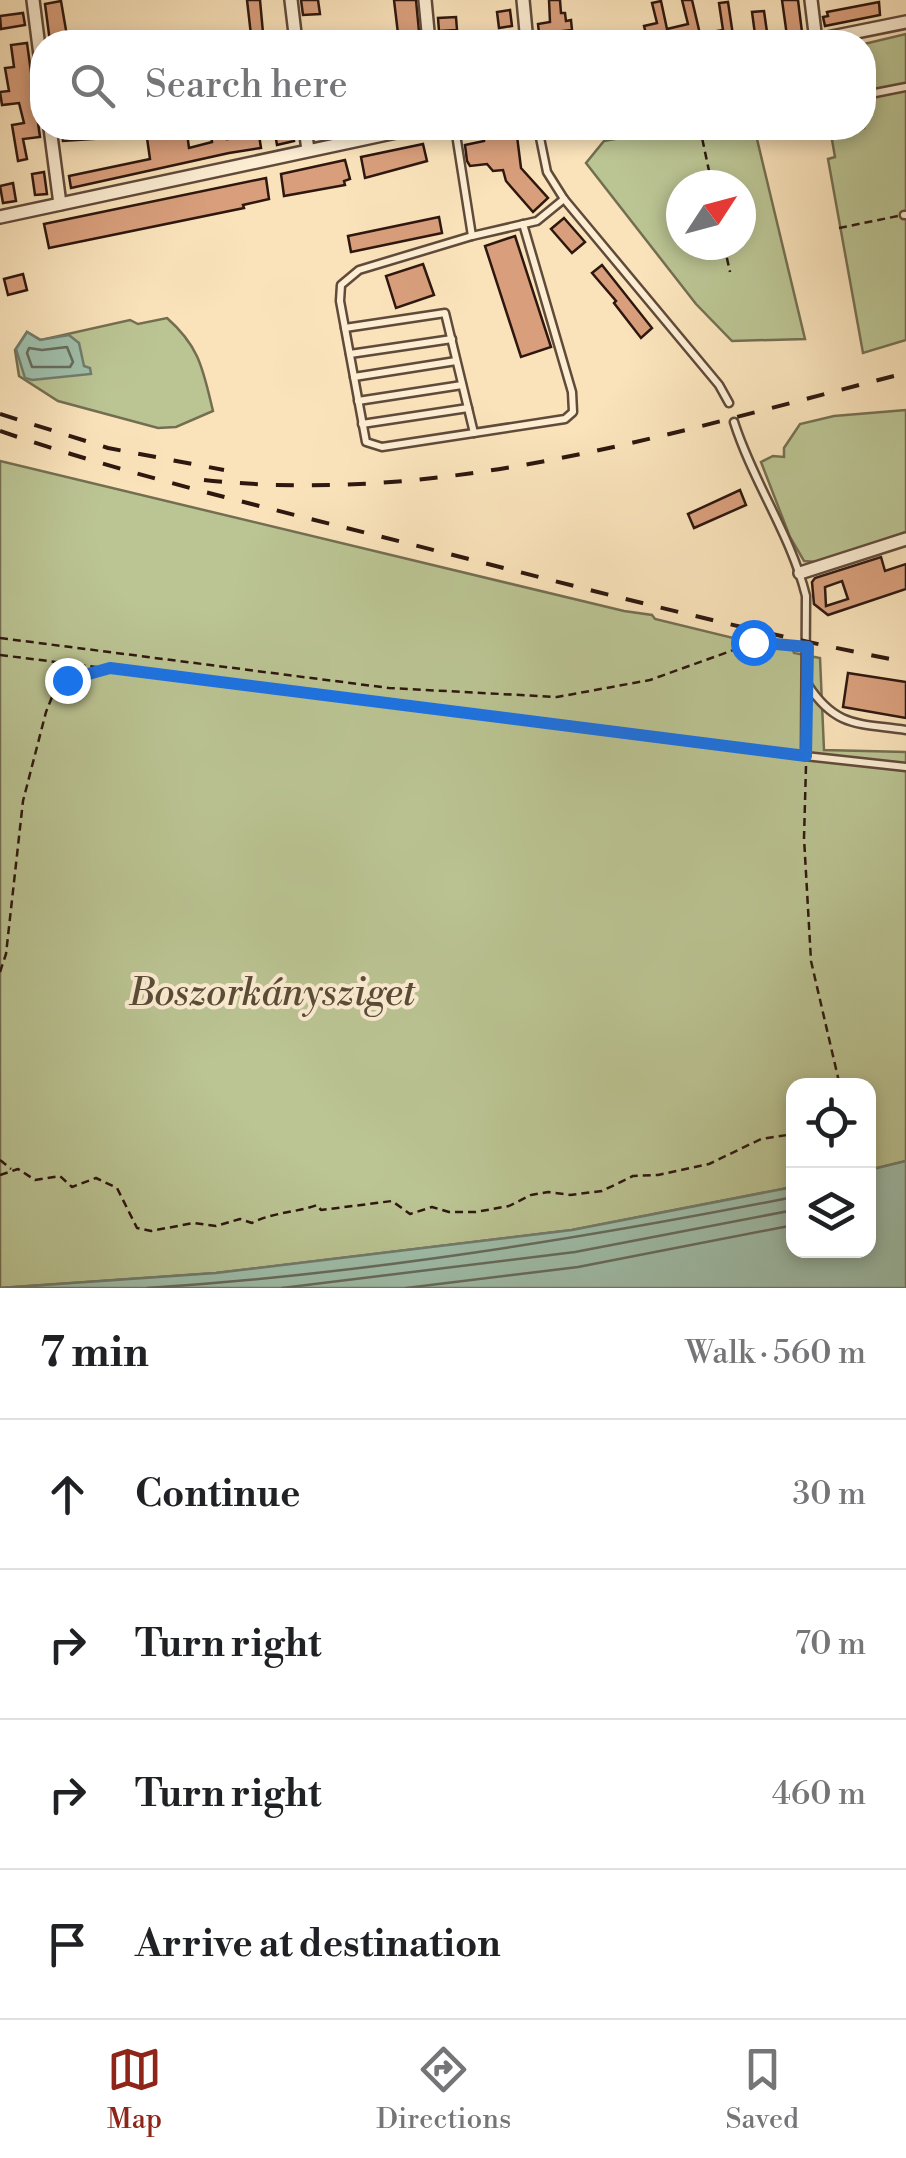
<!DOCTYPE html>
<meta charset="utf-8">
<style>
:root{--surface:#fff;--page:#f6f6f6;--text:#202124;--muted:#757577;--line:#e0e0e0;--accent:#8f2418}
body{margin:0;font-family:"Libre Bodoni",serif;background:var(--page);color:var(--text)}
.controls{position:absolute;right:30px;bottom:30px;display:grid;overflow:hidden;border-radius:20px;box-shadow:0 5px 15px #0003}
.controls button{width:90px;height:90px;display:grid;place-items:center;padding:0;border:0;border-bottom:2px solid var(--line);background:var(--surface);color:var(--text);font:50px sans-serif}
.compass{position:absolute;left:666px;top:170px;width:90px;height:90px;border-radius:50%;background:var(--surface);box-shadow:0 5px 15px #0003;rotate:54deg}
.stop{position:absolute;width:30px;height:30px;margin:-22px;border:8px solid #1a73e8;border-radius:50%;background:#fff}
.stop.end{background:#1a73e8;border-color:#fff;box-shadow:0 2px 10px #0008}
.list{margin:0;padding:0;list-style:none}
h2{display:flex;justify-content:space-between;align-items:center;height:130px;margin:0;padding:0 40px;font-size:42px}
h2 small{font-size:32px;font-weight:400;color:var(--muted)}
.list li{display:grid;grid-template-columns:65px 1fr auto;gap:30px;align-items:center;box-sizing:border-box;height:150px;padding:0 40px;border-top:2px solid var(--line)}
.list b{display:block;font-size:38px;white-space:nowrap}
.list em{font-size:32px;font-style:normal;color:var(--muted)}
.icon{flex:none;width:55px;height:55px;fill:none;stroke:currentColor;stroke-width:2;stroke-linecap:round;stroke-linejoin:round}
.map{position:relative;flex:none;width:906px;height:1288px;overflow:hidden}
.search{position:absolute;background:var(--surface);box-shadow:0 5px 15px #0003;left:30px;right:30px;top:30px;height:110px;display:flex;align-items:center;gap:25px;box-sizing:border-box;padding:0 35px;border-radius:40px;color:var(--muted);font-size:38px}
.sheet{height:730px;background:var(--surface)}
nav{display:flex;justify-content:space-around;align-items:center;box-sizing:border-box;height:140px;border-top:2px solid var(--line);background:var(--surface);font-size:28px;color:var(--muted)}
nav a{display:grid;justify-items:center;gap:5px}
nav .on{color:var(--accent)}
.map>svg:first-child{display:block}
.green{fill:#bbc493;stroke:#746e51;stroke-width:2.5;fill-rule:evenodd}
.water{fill:#9fbfab;stroke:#717c6d;stroke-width:2.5}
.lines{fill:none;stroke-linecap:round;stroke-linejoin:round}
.shore{stroke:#666b5d;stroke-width:2.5}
.building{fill:#d99f7c;stroke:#2d170f;stroke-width:2.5;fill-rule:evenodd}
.lane-casing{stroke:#604a3a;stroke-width:11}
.street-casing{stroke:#604a3a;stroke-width:16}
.path{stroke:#2d170f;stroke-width:2.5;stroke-dasharray:8 5;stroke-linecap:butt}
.lane{stroke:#fcedd3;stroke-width:6}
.street{stroke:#fcedd3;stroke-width:11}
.rail{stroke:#2d170f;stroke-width:4;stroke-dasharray:18 18;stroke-linecap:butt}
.route{stroke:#1a73e8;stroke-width:12}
.labels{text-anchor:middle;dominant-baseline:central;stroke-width:8;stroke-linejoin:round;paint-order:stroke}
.park-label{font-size:38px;font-style:italic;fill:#584b37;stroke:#fcedd3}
</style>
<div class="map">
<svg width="906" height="1288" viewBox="0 0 906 1288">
<rect width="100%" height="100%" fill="#fae3bb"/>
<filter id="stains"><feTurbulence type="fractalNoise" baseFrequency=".002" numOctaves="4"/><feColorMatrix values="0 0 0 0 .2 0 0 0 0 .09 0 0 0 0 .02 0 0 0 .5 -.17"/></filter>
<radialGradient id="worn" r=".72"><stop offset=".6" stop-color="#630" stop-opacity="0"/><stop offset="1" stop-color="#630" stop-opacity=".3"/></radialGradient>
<g class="green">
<polygon points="906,34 906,340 863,353 828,159 835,157 830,128 864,128 864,44"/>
<path d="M674,128l82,7 49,204 -73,2 -36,-37 -110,-141 18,-22zM681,185h60v60h-60z"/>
<path d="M167,318c33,29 36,52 46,93l-37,16 -18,1 -100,-27 -39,-25 -4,-26 12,-18 14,8 89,-20 8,4z"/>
<polygon points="906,410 906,532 817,562 804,561 790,537 761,462 773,456 784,457 784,448 800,424 834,416"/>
<polygon points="0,461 624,611 652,615 655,619 770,647 792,648 794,653 820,658 824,750 906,752 906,1161 869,1170 868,1086 794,1086 793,1187 572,1230 216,1273 0,1288"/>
</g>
<g class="water">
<polygon points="27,332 40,340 69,335 79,343 84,366 90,368 91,374 32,380 25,378 16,349"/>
<polygon points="906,1161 906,1288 0,1288 216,1273 572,1230 793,1187 794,1250 868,1250 869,1170"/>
</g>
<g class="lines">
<g class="shore">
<polygon points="67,347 73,362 70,367 32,367 27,353 29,348 42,350"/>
<path d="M147,1288c217,-14 433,-49 647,-91"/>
<polyline points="282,1288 575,1252 794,1210"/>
<polyline points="406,1288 578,1267 794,1225"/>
</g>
</g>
<g class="building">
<polygon points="247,0 260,0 263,33 251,35"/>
<polygon points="301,0 318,0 320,14 303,15"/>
<polygon points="394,0 416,0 420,42 399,42"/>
<polygon points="549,0 560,0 561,13 565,13 566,21 571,20 572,30 562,31 563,35 556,36 556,41 540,42 538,24 550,22"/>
<polygon points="682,0 692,0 700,34 723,30 719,3 728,2 734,42 626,42 626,38 646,34 644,26 657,23 652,3 661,1 667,29 688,24"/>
<polygon points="782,0 798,0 802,32 787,36"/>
<polygon points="61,1 67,36 62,37 63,42 50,42 45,4"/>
<polygon points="879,2 880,15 825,26 823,17 828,16 827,12"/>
<polygon points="510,10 512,26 499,28 497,12"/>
<polygon points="764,11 768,39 756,42 752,12"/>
<polygon points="23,13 25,25 1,29 0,16"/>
<polygon points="456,17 457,30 439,31 438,18"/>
<polygon points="27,43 40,137 23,139 27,159 18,161 12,125 24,123 19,103 2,105 0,92 9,91 5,68 14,67 11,45"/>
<polygon points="61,128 120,128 121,137 63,141"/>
<polygon points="170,128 171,135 187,133 189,148 212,142 210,128 225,128 227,139 259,135 261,148 229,153 71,188 69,176 150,159 147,138 161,137 161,130"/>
<polygon points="274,128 292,128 294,141 277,145"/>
<polygon points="499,128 516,128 521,168 548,198 533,212 506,181 503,170 493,171 487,164 470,166 467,161 465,145 484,141 484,134 499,132"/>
<polygon points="423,144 427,161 365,178 361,157"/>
<polygon points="345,160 350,179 344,181 345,185 284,196 281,174"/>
<polygon points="44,172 47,194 35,195 32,174"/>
<polygon points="266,178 269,199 243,205 244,208 49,248 44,224"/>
<polygon points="13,183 16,201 3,203 0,186"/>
<polygon points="439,217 442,233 351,252 348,236"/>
<polygon points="564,218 585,242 572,253 551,229"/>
<polygon points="515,236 551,347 521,357 485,246"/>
<polygon points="423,264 434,295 396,308 386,276"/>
<polygon points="602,265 652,328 641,338 614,303 616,301 592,273"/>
<polygon points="23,274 27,290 8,295 4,279"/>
<polygon points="740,490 746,505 694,528 688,514"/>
<path d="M881,557l4,14 21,-7v25l-78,26 -14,-11 -2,-22 3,-4zM842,581l6,18 -22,7 -1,-19z"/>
<polygon points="848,673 906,682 906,718 843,707"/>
</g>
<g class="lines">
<defs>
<g id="lane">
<polyline points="864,89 865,95 906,87"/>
<polyline points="455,128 472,236 359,270 341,285 340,301 366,442 382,447 565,419 573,412 572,392 523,224"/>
<polyline points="538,128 547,172 564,199 719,385 729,403"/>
<polyline points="904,215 906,215"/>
<polyline points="472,236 537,221 564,199"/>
<polyline points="345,328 445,313 474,433"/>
<polyline points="350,354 452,339"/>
<polyline points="354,377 456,361"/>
<polyline points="358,401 462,385"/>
<path d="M734,422c19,60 57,113 72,174l-1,160 101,11"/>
<polyline points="362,424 468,408"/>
<path d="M808,685c28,43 51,38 98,45"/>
</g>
<g id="street">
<polyline points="33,0 42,71"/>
<polyline points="291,0 296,42"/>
<polyline points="425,0 429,42"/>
<polyline points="523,0 527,42"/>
<polyline points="811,0 816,41"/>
<polyline points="807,42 906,22"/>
<polyline points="50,128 60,204"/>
<polyline points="305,128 308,150"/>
<polyline points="0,217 415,128"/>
<polyline points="800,573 906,539"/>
</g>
</defs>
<use href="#lane" class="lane-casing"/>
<use href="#street" class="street-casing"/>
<g class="path">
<polyline points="712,185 701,133 712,128"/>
<polyline points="839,228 898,216"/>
<polyline points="724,245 730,272"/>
<polyline points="0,638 389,688 557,697 650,680 753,643 796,645"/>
<polyline points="0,655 797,755"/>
<polyline points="806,766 804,838 811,961 840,1086"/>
<polyline points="0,972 6,954 23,801 46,712 54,692 67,681 108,668"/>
<polyline points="0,1160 11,1169"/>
<path d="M0,1175l18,-6 17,11 25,-4 12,11 24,-9 21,10 20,40 14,3 42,-8 23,3 24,-7 12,4c21,-11 43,-10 65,-18l4,5 71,-9 18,13 22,-7 17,5h27l33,-6 22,-11 17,-3 22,3 32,-4 31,-15 25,-1 51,-11 52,-25 33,-5"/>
</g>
<use href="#lane" class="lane"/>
<use href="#street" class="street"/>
<g class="rail">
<polyline points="0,414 108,448 224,470"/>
<path d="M0,431c134,46 273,78 410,113 165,42 329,86 496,118"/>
<path d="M204,480c245,26 468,-48 702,-107"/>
</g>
</g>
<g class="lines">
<polyline class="route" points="67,680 110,668 806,756 808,647 753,642"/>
</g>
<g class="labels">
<g class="park-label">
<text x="272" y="993">Boszorkánysziget</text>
</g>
</g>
<rect width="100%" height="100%" filter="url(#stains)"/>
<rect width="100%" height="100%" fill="url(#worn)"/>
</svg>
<div class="controls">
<button><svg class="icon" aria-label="locate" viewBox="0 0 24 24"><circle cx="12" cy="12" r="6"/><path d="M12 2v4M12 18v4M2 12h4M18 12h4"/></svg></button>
<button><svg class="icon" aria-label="layers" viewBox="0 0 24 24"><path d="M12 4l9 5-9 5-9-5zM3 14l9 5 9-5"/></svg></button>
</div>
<svg class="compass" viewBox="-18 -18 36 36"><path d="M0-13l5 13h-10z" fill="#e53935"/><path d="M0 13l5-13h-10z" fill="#757577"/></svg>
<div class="stop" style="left:753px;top:642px"></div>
<div class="stop end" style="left:67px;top:680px"></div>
<div class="search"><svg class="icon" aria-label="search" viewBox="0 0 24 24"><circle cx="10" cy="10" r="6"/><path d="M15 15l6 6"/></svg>Search here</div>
</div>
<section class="sheet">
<h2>7 min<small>Walk · 560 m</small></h2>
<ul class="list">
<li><svg class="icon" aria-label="ahead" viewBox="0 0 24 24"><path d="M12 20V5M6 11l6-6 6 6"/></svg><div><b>Continue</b></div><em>30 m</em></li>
<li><svg class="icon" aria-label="right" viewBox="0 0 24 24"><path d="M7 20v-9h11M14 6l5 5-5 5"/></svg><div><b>Turn right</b></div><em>70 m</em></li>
<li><svg class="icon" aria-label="right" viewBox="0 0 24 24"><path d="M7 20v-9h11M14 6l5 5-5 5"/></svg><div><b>Turn right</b></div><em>460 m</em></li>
<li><svg class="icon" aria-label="arrive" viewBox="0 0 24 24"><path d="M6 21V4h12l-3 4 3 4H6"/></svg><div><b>Arrive at destination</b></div></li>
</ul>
</section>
<nav>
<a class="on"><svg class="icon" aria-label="map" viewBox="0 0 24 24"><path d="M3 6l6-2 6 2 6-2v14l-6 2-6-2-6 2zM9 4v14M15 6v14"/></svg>Map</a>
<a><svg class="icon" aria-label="directions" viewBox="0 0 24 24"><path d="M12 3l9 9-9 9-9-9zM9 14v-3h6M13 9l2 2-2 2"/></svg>Directions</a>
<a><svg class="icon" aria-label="saved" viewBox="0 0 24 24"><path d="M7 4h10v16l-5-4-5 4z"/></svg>Saved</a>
</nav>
